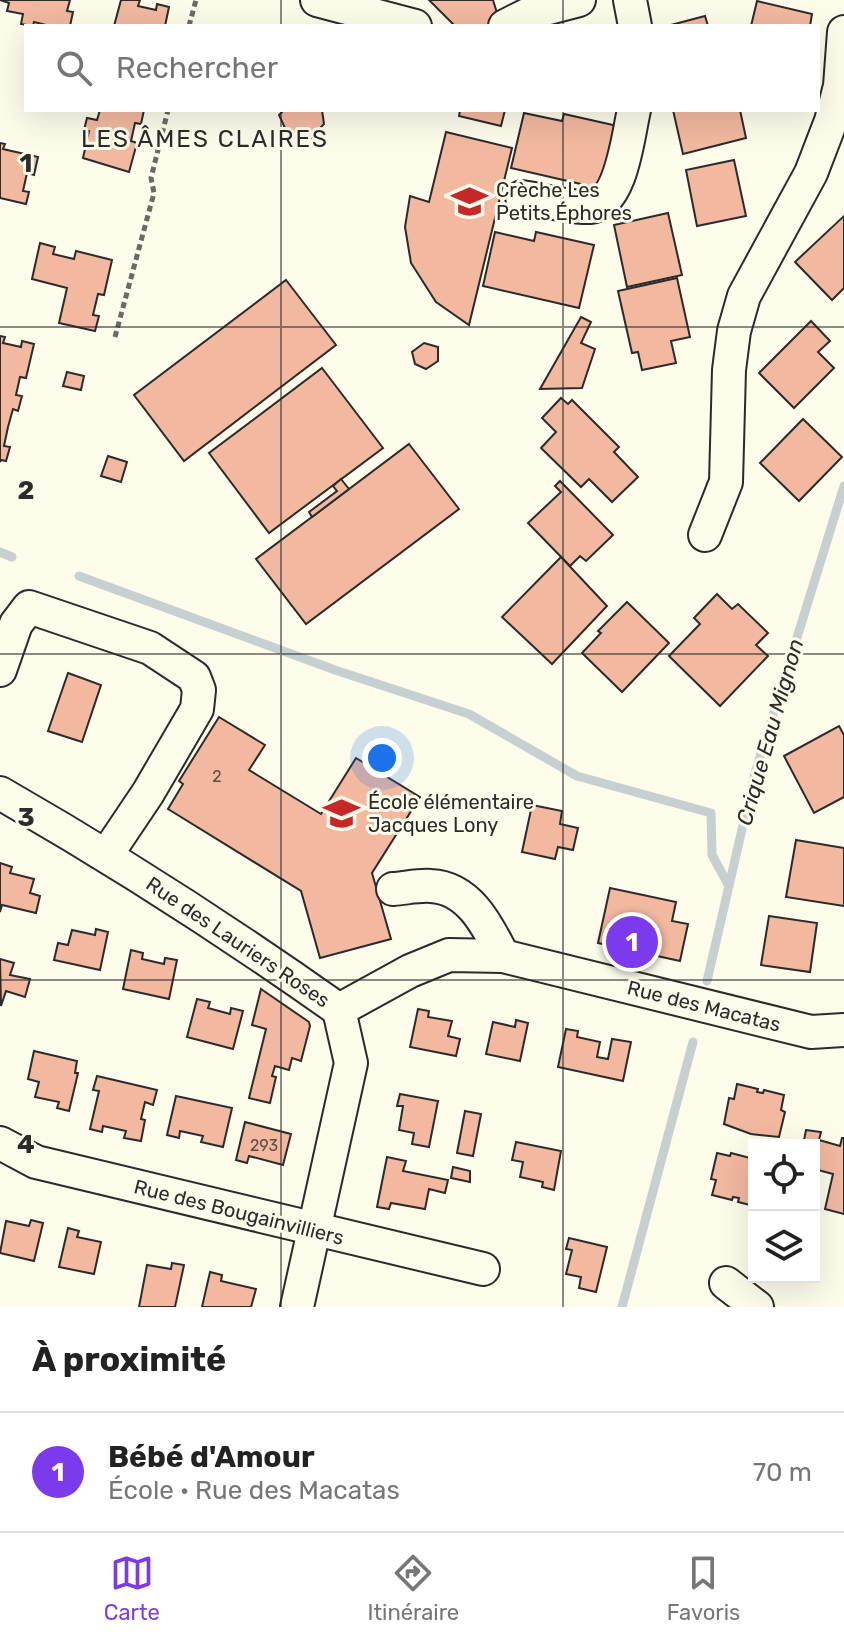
<!DOCTYPE html>
<html lang="fr">
<meta charset="utf-8">
<style>
:root{--surface:#fff;--page:#f6f6f6;--text:#222;--muted:#767676;--line:#e0e0e0;--accent:#7c3aed}
body{margin:0;font-family:Rubik,sans-serif;background:var(--page);color:var(--text)}
.controls{position:absolute;right:24px;bottom:24px;display:grid;overflow:hidden;border-radius:0px;box-shadow:0 8px 32px #0002}
.controls button{width:72px;height:72px;display:grid;place-items:center;padding:0;border:0;border-bottom:2px solid var(--line);background:var(--surface);color:var(--text);font:40px sans-serif}
.you{position:absolute;left:382px;top:758px;width:28px;height:28px;margin:-20px;border:6px solid #fff;border-radius:50%;background:#1a73e8;box-shadow:0 0 0 12px #1a73e833}
.badge{display:grid;place-items:center;width:52px;height:52px;border-radius:50%;background:var(--accent);color:#fff;font-size:26px;font-weight:700}
.pin{position:absolute;translate:-50% -50%;border:4px solid #fff;box-shadow:0 2px 8px #0006}
.list{margin:0;padding:0;list-style:none}
h2{display:flex;justify-content:space-between;align-items:center;height:104px;margin:0;padding:0 32px;font-size:34px}
h2 small{font-size:26px;font-weight:400;color:var(--muted)}
.list li{display:grid;grid-template-columns:52px 1fr auto;gap:24px;align-items:center;box-sizing:border-box;height:120px;padding:0 32px;border-top:2px solid var(--line)}
.list b{display:block;font-size:30px;white-space:nowrap}
.list p{margin:0;font-size:26px;white-space:nowrap;color:var(--muted)}
.list em{font-size:26px;font-style:normal;color:var(--muted)}
.icon{flex:none;width:44px;height:44px;fill:none;stroke:currentColor;stroke-width:2;stroke-linecap:round;stroke-linejoin:round}
.map{position:relative;flex:none;width:844px;height:1307px;overflow:hidden}
.search{position:absolute;background:var(--surface);box-shadow:0 8px 32px #0002;left:24px;right:24px;top:24px;height:88px;display:flex;align-items:center;gap:20px;box-sizing:border-box;padding:0 28px;border-radius:0px;color:var(--muted);font-size:30px}
.sheet{height:224px;background:var(--surface)}
nav{display:flex;justify-content:space-around;align-items:center;box-sizing:border-box;height:112px;border-top:2px solid var(--line);background:var(--surface);font-size:22px;color:var(--muted)}
nav a{display:grid;justify-items:center;gap:4px}
nav .on{color:var(--accent)}
.map>svg:first-child{display:block}
.lines{fill:none;stroke-linecap:round;stroke-linejoin:round}
.stream{stroke:#c7d0d0;stroke-width:9}
.building{fill:#f2b8a0;stroke:#2b2b2b;stroke-width:2}
.minor-casing{stroke:#2b2b2b;stroke-width:36}
.path{stroke:#6a6964;stroke-width:5;stroke-dasharray:6 4;stroke-linecap:butt}
.minor{stroke:#fdfbea;stroke-width:32}
.grid{fill:none;stroke:#2b2b2b;stroke-width:2;stroke-opacity:0.55}
.labels{text-anchor:middle;dominant-baseline:central;stroke-width:6;stroke-linejoin:round;paint-order:stroke}
.number-label{font-size:16px;fill:#5d4e48}
.poi-label{font-size:20px;fill:#2b2b2b;stroke:#fdfbea;text-anchor:start}
.street-label{font-size:20px;fill:#2b2b2b;stroke:#fdfbea}
.water-label{font-size:22px;font-style:italic;fill:#2b2b2b;stroke:#fdfbea}
.quarter-label{font-size:24px;letter-spacing:2px;fill:#2b2b2b;stroke:#fdfbea}
.grid-label{font-size:26px;text-anchor:middle;font-weight:bold;fill:#2b2b2b;stroke:#fdfbea;stroke-width:6;stroke-linejoin:round;paint-order:stroke}
</style>
<div class="map">
<svg width="844" height="1307" viewBox="0 0 844 1307">
<rect width="100%" height="100%" fill="#fdfbea"/>
<g class="lines">
<g class="stream">
<polyline points="0,552 12,557"/>
<polyline points="79,576 335,670 469,714 577,776 711,813 712,855 729,886"/>
<polyline points="707,981 755,773 844,486"/>
<polyline points="622,1307 693,1042"/>
</g>
</g>
<g class="building">
<polygon points="0,0 70,0 67,11 73,12 70,26 50,26 34,22 33,26 21,24 23,14 7,11 9,3"/>
<polygon points="121,0 140,0 138,6 156,10 157,4 169,7 165,26 114,26"/>
<polygon points="429,0 493,0 501,26 455,26"/>
<polygon points="757,1 812,14 810,26 751,26"/>
<polygon points="705,16 708,26 667,26"/>
<polygon points="100,110 144,110 141,124 135,123 131,141 137,143 129,172 83,158 89,131 84,130 87,118 97,120"/>
<polygon points="284,110 322,110 324,124 311,138 289,137 279,115"/>
<polygon points="460,110 505,110 501,126 459,116"/>
<polygon points="673,110 740,110 746,138 683,154"/>
<polygon points="524,113 562,121 564,114 622,127 607,190 511,168"/>
<polygon points="446,132 512,148 469,325 436,302 411,263 405,227 410,196 429,202"/>
<polygon points="0,143 5,144 3,149 38,157 34,175 27,173 23,191 29,192 26,204 0,198"/>
<polygon points="734,160 746,216 697,226 686,170"/>
<polygon points="668,213 682,275 627,287 614,225"/>
<polygon points="844,216 844,288 832,300 795,262"/>
<polygon points="495,232 534,241 536,232 594,245 579,308 483,286"/>
<polygon points="40,243 55,247 53,254 74,259 76,251 112,260 104,295 98,294 93,315 99,316 95,331 59,323 67,288 32,279"/>
<polygon points="677,278 690,337 671,341 676,363 642,370 638,352 632,353 618,291"/>
<polygon points="286,280 336,345 184,461 134,395"/>
<polygon points="581,317 591,322 581,343 595,349 582,388 540,389"/>
<polygon points="811,321 830,341 818,352 834,368 794,408 759,373"/>
<polygon points="0,336 5,337 3,343 21,347 22,341 34,344 26,378 20,377 16,395 22,396 18,411 13,409 8,427 4,446 10,447 6,461 1,460 0,462"/>
<polygon points="424,343 438,347 438,361 426,369 415,364 412,352"/>
<polygon points="322,368 383,448 269,533 209,453"/>
<polygon points="67,372 84,376 81,390 63,386"/>
<polygon points="561,398 568,404 572,400 619,447 614,452 638,477 612,502 589,479 581,487 541,448 556,432 542,418"/>
<polygon points="803,419 842,457 799,501 760,463"/>
<polygon points="409,444 459,509 306,624 256,559"/>
<polygon points="108,456 127,462 121,482 101,476"/>
<polygon points="341,479 349,489 312,517 309,512 337,491 333,486"/>
<polygon points="560,481 613,535 586,561 580,556 570,566 528,523 561,492 555,486"/>
<polygon points="561,557 607,606 552,664 502,617"/>
<polygon points="717,594 732,609 738,604 768,633 756,645 768,656 720,706 669,656 700,624 694,618"/>
<polygon points="627,602 669,643 622,692 582,653 601,633 598,631"/>
<polygon points="68,673 101,685 82,742 48,731"/>
<polygon points="219,717 265,745 249,770 321,814 356,758 420,797 372,873 391,939 320,958 301,891 168,809 183,784 179,781"/>
<polygon points="839,726 844,735 844,797 814,813 784,756"/>
<polygon points="532,805 562,811 560,824 578,828 573,850 558,847 555,859 522,852"/>
<polygon points="796,840 844,848 844,906 786,897"/>
<polygon points="0,863 12,867 10,873 34,879 30,893 40,896 36,913 2,905 0,912"/>
<polygon points="610,888 676,902 672,921 688,924 680,961 598,943"/>
<polygon points="769,916 817,923 810,972 761,965"/>
<polygon points="96,929 108,932 100,970 54,960 58,943 68,945 72,930 95,935"/>
<polygon points="131,950 143,953 142,959 164,964 165,958 177,960 169,999 123,989"/>
<polygon points="0,959 14,963 10,975 30,979 25,997 6,991 1,1006"/>
<polygon points="261,989 309,1022 310,1026 301,1061 292,1058 289,1070 275,1066 272,1076 276,1077 270,1103 249,1098 266,1029 252,1025"/>
<polygon points="197,999 210,1002 208,1008 230,1014 231,1008 243,1011 233,1049 187,1037"/>
<polygon points="418,1009 429,1011 428,1017 452,1021 448,1036 460,1039 456,1056 410,1047"/>
<polygon points="516,1020 528,1023 520,1061 486,1054 493,1022 515,1027"/>
<polygon points="566,1029 578,1031 577,1037 600,1042 597,1057 608,1059 612,1039 631,1042 623,1081 558,1067"/>
<polygon points="34,1051 77,1061 75,1073 78,1073 69,1111 57,1108 59,1102 35,1097 39,1082 28,1079"/>
<polygon points="97,1076 157,1090 153,1105 145,1102 141,1119 145,1120 141,1141 124,1138 126,1131 103,1126 102,1132 90,1129 99,1091 93,1090"/>
<polygon points="737,1084 758,1089 757,1092 763,1093 764,1090 784,1095 781,1110 785,1112 779,1137 751,1134 724,1124 729,1098 734,1099"/>
<polygon points="400,1094 438,1101 429,1147 412,1144 414,1133 399,1130 403,1106 397,1106"/>
<polygon points="176,1096 232,1108 223,1147 201,1142 203,1136 180,1131 179,1138 167,1135"/>
<polygon points="465,1111 481,1114 473,1156 457,1153"/>
<polygon points="245,1122 291,1134 283,1165 249,1156 247,1163 236,1160"/>
<polygon points="806,1130 821,1132 819,1140 840,1146 842,1138 844,1138 844,1214 825,1209 833,1174 814,1169 814,1145 803,1145"/>
<polygon points="516,1142 561,1151 554,1190 542,1187 543,1182 520,1177 523,1162 512,1160"/>
<polygon points="717,1153 730,1156 731,1153 754,1159 754,1206 738,1202 739,1198 733,1197 732,1200 712,1195 716,1180 711,1179"/>
<polygon points="387,1157 406,1161 403,1171 448,1180 445,1193 429,1189 425,1209 391,1203 389,1209 377,1207"/>
<polygon points="453,1167 470,1171 470,1182 451,1178"/>
<polygon points="31,1220 43,1223 34,1261 0,1253 6,1221 29,1226"/>
<polygon points="68,1228 79,1231 77,1237 101,1242 94,1274 59,1267"/>
<polygon points="569,1238 607,1247 596,1292 579,1288 581,1277 566,1274 572,1250 566,1249"/>
<polygon points="172,1263 184,1265 175,1307 139,1307 147,1265 171,1269"/>
<polygon points="210,1272 222,1275 221,1281 256,1289 251,1307 202,1307"/>
</g>
<g class="lines">
<defs>
<g id="minor">
<polyline points="317,0 415,26"/>
<polyline points="630,0 635,26"/>
<polyline points="505,26 533,12 579,0"/>
<path d="M522,197c21,3 47,11 68,10 32,-3 38,-72 44,-97"/>
<polyline points="705,535 726,482 729,370 734,331 744,296 811,173 831,121 840,86 844,32"/>
<polyline points="0,670 16,624 29,607 150,648 194,677 199,690 197,709 148,793 107,854"/>
<path d="M0,793c117,67 229,139 339,217l12,53 -54,244"/>
<path d="M393,889c13,-1 26,-4 38,-3 39,2 57,41 72,70"/>
<polyline points="339,1010 410,971 449,955 503,956 811,1032 844,1030"/>
<polyline points="0,1143 36,1162 483,1269"/>
<polyline points="726,1283 757,1307"/>
</g>
</defs>
<use href="#minor" class="minor-casing"/>
<g class="path">
<polyline points="189,26 196,0"/>
<polyline points="115,337 154,193 151,178 168,110"/>
</g>
<use href="#minor" class="minor"/>
</g>
<path class="grid" d="M281,0v26M563,0v26M281,110v1197M563,110v1197M0,327h844M0,654h844M0,980h844"/>
<defs>
<symbol id="school-bare" viewBox="-9 -9 18 18"><path d="M0-5L7-2L0 1L-7-2ZM-4 1L0 2.5L4 1V4Q0 6-4 4Z" fill="#c62828" stroke="#fdfbea" stroke-width="2.5" paint-order="stroke"/></symbol>
</defs>
<g fill-rule="evenodd">
<use href="#school-bare" x="444" y="176" width="51" height="51"/>
<use href="#school-bare" x="316" y="788" width="51" height="51"/>
</g>
<g class="labels">
<g class="number-label">
<text x="217" y="776">2</text>
<text x="264" y="1145">293</text>
</g>
<g class="poi-label">
<text x="496" y="190">Crèche Les<tspan x="496" dy="23">Petits Éphores</tspan></text>
<text x="368" y="802">École élémentaire<tspan x="368" dy="23">Jacques Lony</tspan></text>
</g>
<g class="street-label">
<text transform="translate(238 942) rotate(34)">Rue des Lauriers Roses</text>
<text transform="translate(704 1006) rotate(14)">Rue des Macatas</text>
<text transform="translate(239 1212) rotate(14)">Rue des Bougainvilliers</text>
</g>
<g class="water-label">
<text transform="translate(770 732) rotate(-74)">Crique Eau Mignon</text>
</g>
<g class="quarter-label">
<text x="205" y="139">LES ÂMES CLAIRES</text>
</g>
</g>
<g class="grid-label">
<text x="26" y="172">1</text>
<text x="26" y="499">2</text>
<text x="26" y="826">3</text>
<text x="26" y="1153">4</text>
</g>
</svg>
<div class="controls">
<button><svg class="icon" aria-label="locate" viewBox="0 0 24 24"><circle cx="12" cy="12" r="6"/><path d="M12 2v4M12 18v4M2 12h4M18 12h4"/></svg></button>
<button><svg class="icon" aria-label="layers" viewBox="0 0 24 24"><path d="M12 4l9 5-9 5-9-5zM3 14l9 5 9-5"/></svg></button>
</div>
<div class="you"></div>
<div class="pin badge" style="left:632px;top:942px">1</div>
<div class="search"><svg class="icon" aria-label="search" viewBox="0 0 24 24"><circle cx="10" cy="10" r="6"/><path d="M15 15l6 6"/></svg>Rechercher</div>
</div>
<section class="sheet">
<h2>À proximité<small></small></h2>
<ul class="list">
<li><span class="badge">1</span><div><b>Bébé d'Amour</b><p>École · Rue des Macatas</p></div><em>70 m</em></li>
</ul>
</section>
<nav>
<a class="on"><svg class="icon" aria-label="map" viewBox="0 0 24 24"><path d="M3 6l6-2 6 2 6-2v14l-6 2-6-2-6 2zM9 4v14M15 6v14"/></svg>Carte</a>
<a><svg class="icon" aria-label="directions" viewBox="0 0 24 24"><path d="M12 3l9 9-9 9-9-9zM9 14v-3h6M13 9l2 2-2 2"/></svg>Itinéraire</a>
<a><svg class="icon" aria-label="saved" viewBox="0 0 24 24"><path d="M7 4h10v16l-5-4-5 4z"/></svg>Favoris</a>
</nav>
